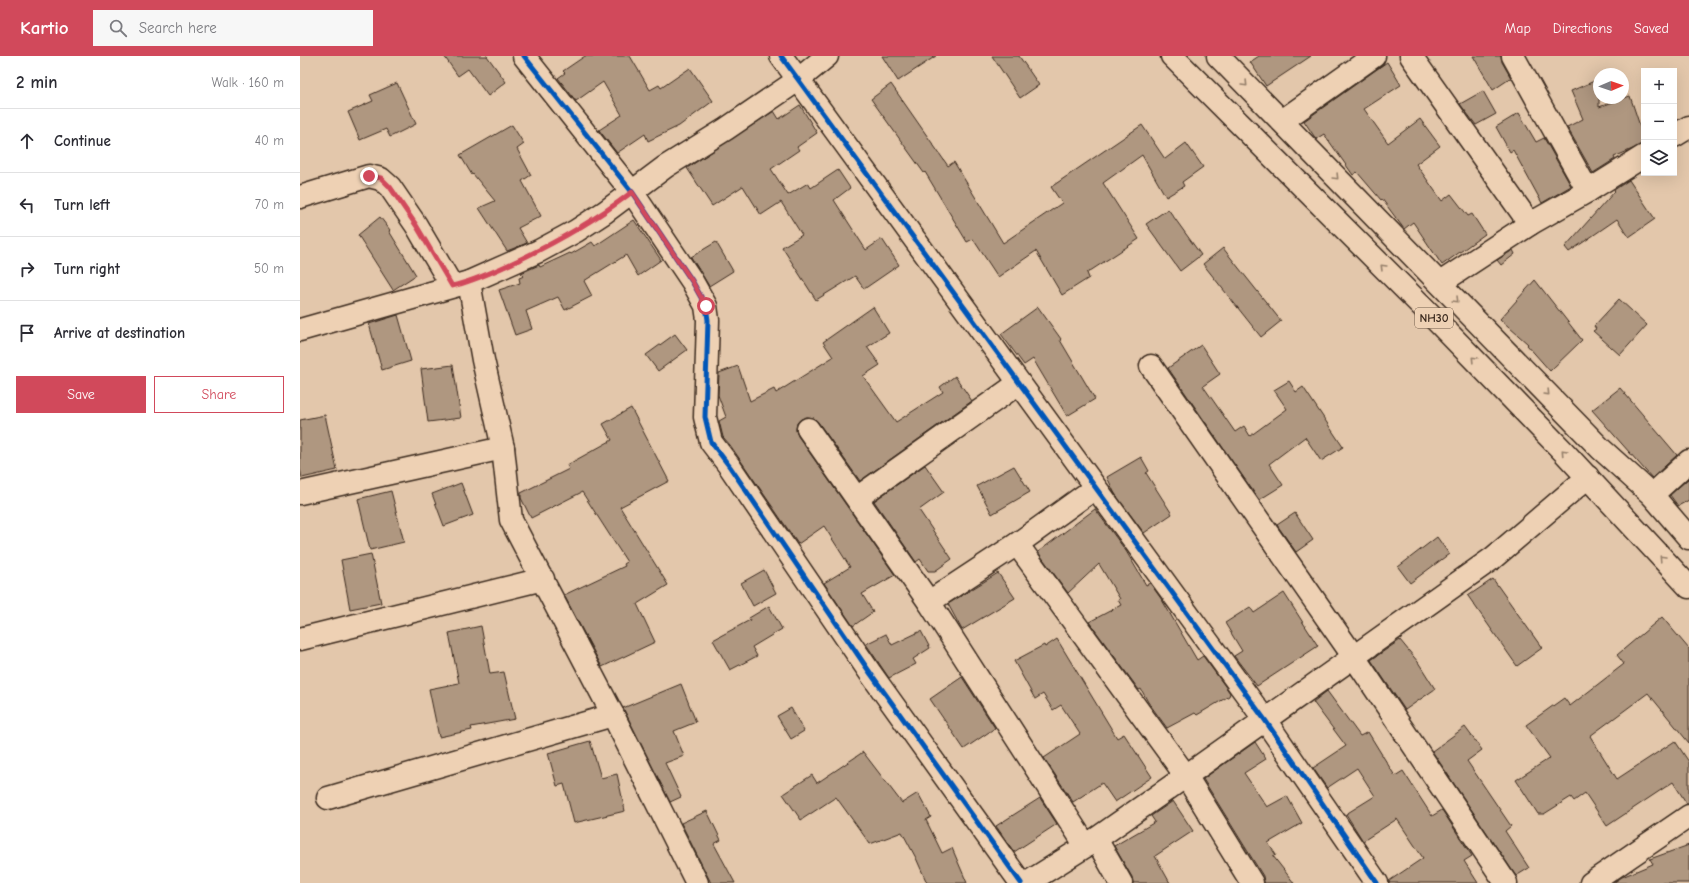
<!DOCTYPE html>
<meta charset="utf-8">
<style>
:root{--surface:#fff;--page:#f7f7f7;--text:#2b2b33;--muted:#7c7c81;--line:#e1e1e2;--accent:#d1495b}
body{margin:0;font-family:"Comic Neue",sans-serif;background:var(--page);color:var(--text)}
.controls{position:absolute;right:12px;top:12px;display:grid;overflow:hidden;border-radius:0px;box-shadow:0 4px 16px #0002}
.controls button{width:36px;height:36px;display:grid;place-items:center;padding:0;border:0;border-bottom:1px solid var(--line);background:var(--surface);color:var(--text);font:20px sans-serif}
.compass{position:absolute;left:1293px;top:12px;width:36px;height:36px;border-radius:50%;background:var(--surface);box-shadow:0 4px 16px #0002;rotate:88deg}
.stop{position:absolute;width:12px;height:12px;margin:-9px;border:3px solid #d1495b;border-radius:50%;background:#fff}
.stop.end{background:#d1495b;border-color:#fff;box-shadow:0 1px 4px #0008}
.list{margin:0;padding:0;list-style:none}
h2{display:flex;justify-content:space-between;align-items:center;height:52px;margin:0;padding:0 16px;font-size:17px}
h2 small{font-size:13px;font-weight:400;color:var(--muted)}
.list li{display:grid;grid-template-columns:26px 1fr auto;gap:12px;align-items:center;box-sizing:border-box;height:64px;padding:0 16px;border-top:1px solid var(--line)}
.list b{display:block;font-size:15px;white-space:nowrap}
.list em{font-size:13px;font-style:normal;color:var(--muted)}
.actions{display:flex;gap:8px;padding:12px 16px}
.actions a{flex:1;padding:9px 0;border:1px solid var(--accent);border-radius:0px;text-align:center;font-size:14px;color:var(--accent)}
.actions .main{background:var(--accent);color:#fff}
.icon{flex:none;width:22px;height:22px;fill:none;stroke:currentColor;stroke-width:2;stroke-linecap:round;stroke-linejoin:round}
.map{position:relative;flex:none;width:1389px;height:827px;overflow:hidden}
header{display:flex;align-items:center;gap:24px;box-sizing:border-box;height:56px;padding:0 20px;background:var(--accent);color:#fff}
header strong{font-size:19px}
nav{display:flex;gap:22px;margin-inline-start:auto;font-size:14px}
.search{width:280px;height:36px;background:var(--page);display:flex;align-items:center;gap:10px;box-sizing:border-box;padding:0 14px;border-radius:0px;color:var(--muted);font-size:15px}
main{display:flex}
aside{flex:1;background:var(--surface)}
.map>svg:first-child{display:block}
.building{fill:#af9780;stroke:#3b2a1e}
.lines{fill:none;stroke-linecap:round;stroke-linejoin:round}
.minor-casing{stroke:#3b2a1e;stroke-width:25}
.highway-casing{stroke:#3b2a1e;stroke-width:25}
.minor{stroke:#eed1b4;stroke-width:22}
.highway{stroke:#eed1b4;stroke-width:22}
.cycleway-casing{stroke:#eed1b4;stroke-width:8}
.cycleway{stroke:#0057b8;stroke-width:5}
.oneway{stroke:#947e69}
.route{stroke:#d1495b;stroke-width:5}
.labels{text-anchor:middle;dominant-baseline:central;stroke-width:4;stroke-linejoin:round;paint-order:stroke}
.shield{fill:#eed1b4;stroke:#715c4b;stroke-width:1}
.shield-label{font-size:12px;font-weight:bold;fill:#3b2a1e}
</style>
<header>
<strong>Kartio</strong>
<div class="search"><svg class="icon" aria-label="search" viewBox="0 0 24 24"><circle cx="10" cy="10" r="6"/><path d="M15 15l6 6"/></svg>Search here</div>
<nav><a>Map</a><a>Directions</a><a>Saved</a></nav>
</header>
<main>
<aside>
<h2>2 min<small>Walk · 160 m</small></h2>
<ul class="list">
<li><svg class="icon" aria-label="ahead" viewBox="0 0 24 24"><path d="M12 20V5M6 11l6-6 6 6"/></svg><div><b>Continue</b></div><em>40 m</em></li>
<li><svg class="icon" aria-label="left" viewBox="0 0 24 24"><path d="M17 20v-9H6M10 6l-5 5 5 5"/></svg><div><b>Turn left</b></div><em>70 m</em></li>
<li><svg class="icon" aria-label="right" viewBox="0 0 24 24"><path d="M7 20v-9h11M14 6l5 5-5 5"/></svg><div><b>Turn right</b></div><em>50 m</em></li>
<li><svg class="icon" aria-label="arrive" viewBox="0 0 24 24"><path d="M6 21V4h12l-3 4 3 4H6"/></svg><div><b>Arrive at destination</b></div></li>
</ul>
<div class="actions"><a class="main">Save</a><a>Share</a></div>
</aside>
<div class="map">
<svg width="1389" height="827" viewBox="0 0 1389 827">
<rect width="100%" height="100%" fill="#e3c7ab"/>
<filter id="ink" filterUnits="userSpaceOnUse"><feTurbulence type="fractalNoise" baseFrequency=".025" numOctaves="2"/><feDisplacementMap in="SourceGraphic" scale="8" xChannelSelector="R" yChannelSelector="G"/><feConvolveMatrix kernelMatrix="1 2 1 2 8 2 1 2 1" color-interpolation-filters="sRGB"/></filter>
<g filter="url(#ink)">
<g class="building">
<polygon points="144,0 187,0 206,26 188,40 168,13 158,20"/>
<polygon points="285,0 330,0 350,34 359,29 361,32 390,12 413,45 379,70 348,85 345,78 317,97 299,74 322,59 303,26 276,45 258,22 265,17 263,15"/>
<polygon points="582,0 636,0 598,25"/>
<polygon points="692,0 719,0 739,29 720,42"/>
<polygon points="959,0 1011,0 966,30 950,6"/>
<polygon points="1173,0 1201,0 1202,6 1211,22 1193,34"/>
<polygon points="1087,6 1101,29 1064,53 1088,87 1120,63 1140,90 1116,108 1142,145 1151,138 1168,160 1172,158 1185,178 1142,209 1113,166 1104,173 1082,143 1081,144 1057,116 1053,119 1024,78 1016,83 1004,65"/>
<polygon points="1299,23 1299,51 1330,40 1344,82 1344,88 1314,101 1315,103 1293,117 1267,71 1283,63 1271,35"/>
<polygon points="97,27 116,68 90,81 86,73 60,84 48,56 73,45 70,39"/>
<polygon points="591,28 648,110 654,106 703,187 762,147 751,131 842,69 865,103 886,87 903,111 882,126 884,130 866,141 842,99 803,127 839,183 787,217 789,222 762,239 736,195 698,221 673,183 667,186 625,116 624,117 571,43"/>
<polygon points="1183,35 1196,58 1176,69 1160,48"/>
<polygon points="500,49 517,77 497,91 499,94 471,113 488,139 508,127 511,132 538,114 550,132 534,144 566,194 582,183 599,209 564,233 555,220 516,244 482,191 502,179 481,146 461,159 443,130 412,150 387,112 474,55 479,63"/>
<polygon points="1219,57 1236,86 1244,82 1271,130 1242,147 1213,94 1210,96 1196,71"/>
<polygon points="212,69 224,88 217,93 231,119 222,125 241,160 218,172 227,187 207,195 179,152 195,145 173,118 172,119 160,99"/>
<polygon points="1329,124 1355,163 1329,181 1317,163 1269,196 1265,191 1315,135 1314,134"/>
<polygon points="868,153 901,199 880,215 846,168"/>
<polygon points="80,161 90,174 89,175 116,219 93,234 58,179"/>
<polygon points="334,164 361,204 338,220 326,199 284,225 292,240 265,254 258,241 226,255 232,273 215,279 199,234 220,227 219,222 224,220 221,217 239,209 240,211 270,197 271,198 292,186 295,190"/>
<polygon points="416,186 433,215 409,230 391,201"/>
<polygon points="923,192 981,265 961,281 903,208"/>
<polygon points="1213,194 1215,198 1201,209 1197,204"/>
<polygon points="1235,224 1282,284 1250,315 1227,289 1228,288 1200,263"/>
<polygon points="1319,243 1347,269 1320,299 1293,275 1296,273 1294,270"/>
<polygon points="573,251 589,277 567,291 580,309 563,320 596,366 643,336 640,331 655,320 672,345 560,425 518,366 514,362 507,361 501,363 497,367 496,374 498,380 595,519 562,538 573,556 553,570 524,527 550,511 524,470 498,488 430,389 423,381 419,365 426,361 418,339 419,317 438,310 450,345 474,333 476,337 533,301 523,286"/>
<polygon points="738,251 761,283 760,284 795,343 767,360 733,303 724,309 701,278"/>
<polygon points="98,259 111,305 82,314 69,268"/>
<polygon points="375,278 387,294 358,315 346,299"/>
<polygon points="901,289 920,318 903,330 935,376 944,370 950,380 987,353 974,334 989,325 996,336 1003,331 1043,391 1021,405 1005,381 969,408 983,429 959,444 868,312"/>
<polygon points="153,309 161,362 128,366 121,313"/>
<polygon points="1320,332 1377,399 1352,422 1292,354"/>
<polygon points="331,352 369,425 320,451 368,529 337,548 355,586 302,611 264,539 325,510 324,508 327,506 282,436 231,462 221,442 221,437 269,413 267,409 312,384 303,368"/>
<polygon points="25,359 37,414 2,422 0,413 0,364"/>
<polygon points="841,401 849,415 846,417 872,458 844,477 815,438 807,421"/>
<polygon points="625,409 644,436 619,454 652,503 635,515 628,515 620,503 616,506 574,445"/>
<polygon points="714,410 730,436 692,458 677,430"/>
<polygon points="1389,422 1389,444 1378,450 1370,439"/>
<polygon points="161,427 173,459 144,470 132,438"/>
<polygon points="91,435 104,486 70,494 58,443"/>
<polygon points="795,453 826,495 846,529 850,527 862,544 897,604 903,600 930,637 929,640 897,659 895,657 867,672 848,646 841,633 839,634 789,566 821,549 818,544 820,543 799,508 768,537 738,496"/>
<polygon points="995,457 1013,484 996,496 977,469"/>
<polygon points="1137,481 1149,498 1110,527 1098,511"/>
<polygon points="71,498 81,547 50,553 41,504"/>
<polygon points="464,514 476,537 453,550 441,527"/>
<polygon points="698,517 715,542 662,574 648,548"/>
<polygon points="1193,523 1242,592 1217,610 1168,540"/>
<polygon points="984,537 1018,590 957,630 934,600 942,595 925,567 950,551 954,557"/>
<polygon points="469,550 482,573 452,591 457,600 430,614 413,584 450,564 449,562"/>
<polygon points="1362,561 1389,593 1389,687 1348,637 1290,680 1317,723 1375,685 1389,706 1389,748 1387,748 1373,726 1307,770 1285,737 1274,745 1271,741 1244,758 1238,758 1216,724 1250,702 1226,669 1264,642 1270,650 1324,608 1317,599"/>
<polygon points="181,570 190,618 204,616 215,663 171,671 172,674 139,681 129,633 159,627 149,577"/>
<polygon points="621,575 630,592 613,603 616,608 589,622 566,588 586,578 592,589"/>
<polygon points="757,583 817,682 824,678 852,721 815,746 802,727 773,746 744,702 780,678 761,649 753,654 743,638 735,643 714,605 744,589 745,591"/>
<polygon points="1100,584 1118,606 1135,633 1105,654 1071,604"/>
<polygon points="662,621 695,672 664,693 630,643"/>
<polygon points="381,628 396,666 374,675 384,700 365,707 381,741 370,746 323,652"/>
<polygon points="1027,635 1060,680 1068,676 1095,720 1103,715 1132,760 1142,754 1172,800 1164,805 1178,827 1089,827 1089,825 1123,802 1097,763 1063,785 1046,758 1075,740 1057,712 1027,732 1013,712 1046,690 1013,646"/>
<polygon points="491,652 504,675 491,683 477,660"/>
<polygon points="1165,671 1182,694 1167,705 1211,770 1205,775 1229,812 1216,820 1132,695"/>
<polygon points="290,685 301,722 317,718 325,755 274,767 264,728 257,730 248,697"/>
<polygon points="955,686 966,703 944,717 967,751 987,740 1002,767 968,787 976,799 973,800 994,827 964,827 963,820 903,723"/>
<polygon points="563,696 602,747 618,737 631,761 626,764 642,797 652,792 667,827 627,827 616,802 602,776 570,788 536,741 501,764 483,738 512,719 517,727"/>
<polygon points="740,742 757,768 714,796 696,770"/>
<polygon points="873,745 893,775 855,800 870,827 833,827 832,821 814,790 855,766 851,760"/>
<polygon points="407,755 421,784 414,788 435,827 411,827 381,767"/>
<polygon points="1389,789 1389,827 1313,827 1322,821 1353,808 1350,803"/>
</g>
<g class="lines">
<defs>
<g id="minor">
<polyline points="224,0 332,136 392,225 406,250 408,264 405,361 411,386 430,411 571,618 721,827"/>
<polyline points="481,0 965,664 1077,827"/>
<polyline points="1111,0 1230,168"/>
<polyline points="1213,0 1288,135"/>
<polyline points="982,65 1074,0"/>
<polyline points="1374,80 1389,71"/>
<polyline points="0,141 69,120 81,123 90,131 116,169 152,230"/>
<polyline points="169,226 183,304 203,392 211,464 313,659 397,827"/>
<polyline points="1140,227 1230,168 1288,135 1344,100"/>
<polyline points="0,274 169,226 239,195 276,175 305,156 365,111 426,73 498,24 527,0"/>
<polyline points="851,310 1054,601 1206,827"/>
<polyline points="508,373 629,546 786,790"/>
<polyline points="0,437 203,392"/>
<polyline points="1352,439 1389,405"/>
<polyline points="557,442 719,327"/>
<polyline points="717,488 886,720 952,827"/>
<polyline points="629,546 717,488 795,432"/>
<polyline points="0,583 243,523"/>
<polyline points="28,742 313,659"/>
<polyline points="796,783 821,827"/>
<polyline points="727,827 786,790 869,732 1193,502 1288,421"/>
<polyline points="1291,827 1389,760"/>
</g>
<g id="highway">
<polyline points="872,0 1128,256 1263,395 1389,531"/>
<polyline points="918,0 1301,393 1352,439 1389,482"/>
</g>
</defs>
<use href="#minor" class="minor-casing"/>
<use href="#highway" class="highway-casing"/>
<use href="#minor" class="minor"/>
<use href="#highway" class="highway"/>
<defs>
<g id="cycleway">
<polyline points="224,0 332,136 392,225 406,250 408,264 405,361 411,386 430,411 571,618 721,827"/>
<polyline points="481,0 965,664 1077,827"/>
</g>
</defs>
<use href="#cycleway" class="cycleway-casing"/>
<use href="#cycleway" class="cycleway"/>
</g>
<defs><path id="oneway-chevron" d="M-2-3.5L2.5 0L-2 3.5" fill="none" stroke-width="1.6" stroke-linecap="round" stroke-linejoin="round"/></defs>
<g class="oneway">
<use href="#oneway-chevron" transform="translate(945 28) rotate(46)"/>
<use href="#oneway-chevron" transform="translate(1036 121) rotate(46)"/>
<use href="#oneway-chevron" transform="translate(1083 211) rotate(-135)"/>
<use href="#oneway-chevron" transform="translate(1156 244) rotate(45)"/>
<use href="#oneway-chevron" transform="translate(1174 303) rotate(-134)"/>
<use href="#oneway-chevron" transform="translate(1247 337) rotate(46)"/>
<use href="#oneway-chevron" transform="translate(1264 396) rotate(-133)"/>
<use href="#oneway-chevron" transform="translate(1362 502) rotate(-133)"/>
</g>
</g>
<g class="lines" filter="url(#ink)">
<path class="route" d="M69,120l12,2 9,9 26,38 36,61c19,-4 36,-12 54,-20 46,-21 87,-44 126,-74l60,89 14,25"/>
</g>
<g class="labels">
<rect class="shield" x="1115" y="252" width="38" height="20" rx="3"/>
<g class="shield-label">
<text x="1134" y="262">NH30</text>
</g>
</g>
</svg>
<div class="controls">
<button>+</button>
<button>−</button>
<button><svg class="icon" aria-label="layers" viewBox="0 0 24 24"><path d="M12 4l9 5-9 5-9-5zM3 14l9 5 9-5"/></svg></button>
</div>
<svg class="compass" viewBox="-18 -18 36 36"><path d="M0-13l5 13h-10z" fill="#e53935"/><path d="M0 13l5-13h-10z" fill="#7c7c81"/></svg>
<div class="stop" style="left:406px;top:250px"></div>
<div class="stop end" style="left:69px;top:120px"></div>
</div>
</main>
